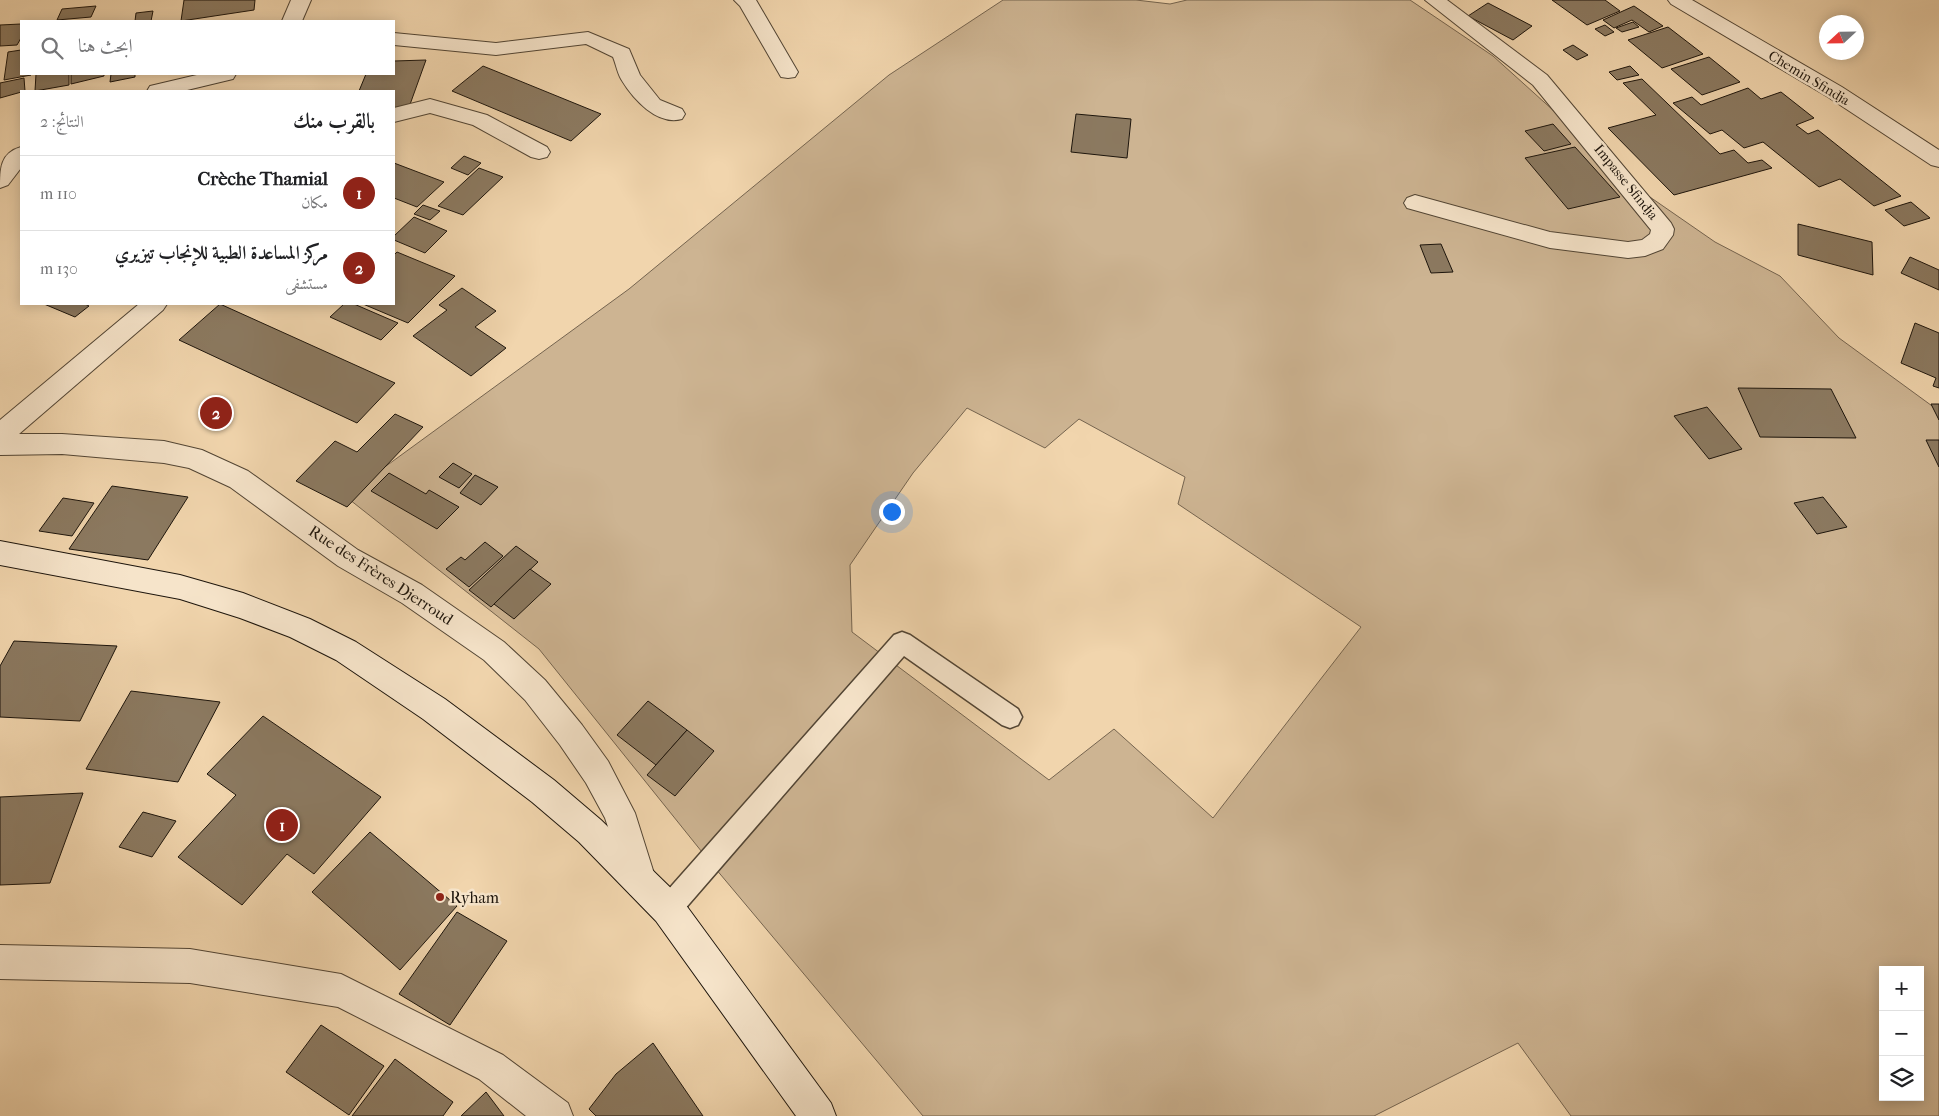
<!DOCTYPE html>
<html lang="ar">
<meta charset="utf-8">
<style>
:root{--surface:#fff;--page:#f6f6f6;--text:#202124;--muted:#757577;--line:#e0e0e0;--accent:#8f2418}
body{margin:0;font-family:"IM FELL French Canon",Amiri,serif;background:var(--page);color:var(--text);direction:rtl}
.controls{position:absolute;right:15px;bottom:15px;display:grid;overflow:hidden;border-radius:0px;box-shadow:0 2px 12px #0003}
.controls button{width:45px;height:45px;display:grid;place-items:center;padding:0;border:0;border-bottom:1px solid var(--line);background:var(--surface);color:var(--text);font:25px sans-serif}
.compass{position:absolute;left:1819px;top:15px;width:45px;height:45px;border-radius:50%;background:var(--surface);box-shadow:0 2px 12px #0003;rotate:248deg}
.you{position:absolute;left:891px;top:511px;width:18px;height:18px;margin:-12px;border:4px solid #fff;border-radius:50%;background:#1a73e8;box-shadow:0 0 0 8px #1a73e833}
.badge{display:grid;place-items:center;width:32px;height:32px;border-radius:50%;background:var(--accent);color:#fff;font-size:16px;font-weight:700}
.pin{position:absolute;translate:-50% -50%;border:2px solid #fff;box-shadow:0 1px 5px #0006}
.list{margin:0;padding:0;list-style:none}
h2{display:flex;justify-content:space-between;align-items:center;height:65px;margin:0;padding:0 20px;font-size:21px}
h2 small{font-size:16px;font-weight:400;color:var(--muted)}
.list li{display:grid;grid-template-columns:32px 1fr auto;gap:15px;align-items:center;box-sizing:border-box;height:75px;padding:0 20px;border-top:1px solid var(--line)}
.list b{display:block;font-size:19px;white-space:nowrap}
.list p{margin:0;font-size:16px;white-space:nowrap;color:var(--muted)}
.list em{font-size:16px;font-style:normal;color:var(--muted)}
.icon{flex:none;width:28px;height:28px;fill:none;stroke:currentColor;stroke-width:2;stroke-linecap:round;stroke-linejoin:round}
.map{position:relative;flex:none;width:1939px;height:1116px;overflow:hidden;direction:ltr}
.search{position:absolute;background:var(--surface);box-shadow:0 2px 12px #0003;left:20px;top:20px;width:375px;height:55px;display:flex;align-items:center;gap:12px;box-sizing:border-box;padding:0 18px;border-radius:0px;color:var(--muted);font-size:19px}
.panel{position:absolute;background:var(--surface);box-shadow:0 2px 12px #0003;left:20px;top:90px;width:375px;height:215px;border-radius:0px;direction:rtl}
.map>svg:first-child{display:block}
.green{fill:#cdb492;stroke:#75644f;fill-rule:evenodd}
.building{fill:#8b7960;stroke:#1d150c}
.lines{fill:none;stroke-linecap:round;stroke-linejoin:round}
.service-casing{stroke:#524534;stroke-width:3}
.minor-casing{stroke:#524534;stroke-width:2}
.tertiary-casing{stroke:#524534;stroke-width:2}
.secondary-casing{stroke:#1d150c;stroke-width:2}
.service{fill:#f6e4ca;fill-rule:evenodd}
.minor{fill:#f6e4ca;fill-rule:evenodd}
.tertiary{fill:#f6e4ca;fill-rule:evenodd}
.secondary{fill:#f6e4ca;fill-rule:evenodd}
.poi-dot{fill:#8f2418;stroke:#f6e4ca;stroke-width:2}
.labels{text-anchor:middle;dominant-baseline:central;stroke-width:5;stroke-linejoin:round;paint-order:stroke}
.far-street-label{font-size:14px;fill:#1d150c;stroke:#f6e4ca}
.street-label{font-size:16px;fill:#1d150c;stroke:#f6e4ca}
.poi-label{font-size:16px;fill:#1d150c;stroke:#f6e4ca;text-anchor:start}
</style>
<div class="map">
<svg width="1939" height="1116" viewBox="0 0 1939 1116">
<rect width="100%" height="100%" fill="#f1d5ad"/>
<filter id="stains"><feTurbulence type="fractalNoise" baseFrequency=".004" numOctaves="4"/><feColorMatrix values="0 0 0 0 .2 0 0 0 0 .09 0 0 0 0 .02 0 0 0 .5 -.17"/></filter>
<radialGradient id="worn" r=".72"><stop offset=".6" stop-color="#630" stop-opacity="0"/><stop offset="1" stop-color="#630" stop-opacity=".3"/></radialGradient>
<path class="green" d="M1003,0h133l34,4 17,-4h223l83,56 154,139 68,47 65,34 59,62 100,73v705h-368l-53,-73 -144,73h-451l-213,-254 -171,-213 -194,-153 284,-207 260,-214zM967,408l78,40 34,-29 106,58 -7,27 183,123 -148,191 -99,-89 -65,51 -197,-148 -2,-67 63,-92zM1883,970h37v127h-37z"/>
<g class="building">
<polygon points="184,0 255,0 254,10 181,21"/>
<polygon points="1552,0 1605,0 1620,11 1587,25"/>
<polygon points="1488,3 1532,26 1513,40 1468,16"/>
<polygon points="96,6 91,17 57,20 62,9"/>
<polygon points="1634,6 1663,26 1649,32 1632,20 1614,28 1603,20"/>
<polygon points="153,11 151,21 135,21 136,13"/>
<polygon points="1633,22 1639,27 1622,32 1616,28"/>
<polygon points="21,24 21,38 17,45 0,46 0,25"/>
<polygon points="1605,25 1614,32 1605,36 1595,29"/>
<polygon points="1668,27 1703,54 1662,68 1628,40"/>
<polygon points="1573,45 1588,55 1577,60 1563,50"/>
<polygon points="21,50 21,74 31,75 4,80 8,52"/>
<polygon points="1709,57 1740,82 1702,95 1671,69"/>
<polygon points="426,60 408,110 394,110 394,91 359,91 366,74 394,74 394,61"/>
<polygon points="483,66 601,114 571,141 452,91"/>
<polygon points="1630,66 1639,75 1617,80 1609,72"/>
<polygon points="36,74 69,74 69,85 35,91"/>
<polygon points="71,74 104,74 104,76 71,84"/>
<polygon points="111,74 135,74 135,77 110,82"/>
<polygon points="24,78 25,91 0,98 0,83"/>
<polygon points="1642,79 1720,154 1734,150 1748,163 1762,160 1772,168 1674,195 1608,128 1656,115 1623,83"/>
<polygon points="1748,88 1761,99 1781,92 1814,118 1796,125 1808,134 1818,130 1901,196 1874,206 1840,179 1819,187 1763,142 1744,148 1722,130 1710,134 1673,103 1692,97 1701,105"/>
<polygon points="1076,114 1131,119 1127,158 1071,152"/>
<polygon points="1553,124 1571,144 1544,151 1525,131"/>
<polygon points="1575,147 1620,197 1568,209 1525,158"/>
<polygon points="464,156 481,163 468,175 451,168"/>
<polygon points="394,163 444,182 417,207 394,198"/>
<polygon points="479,168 503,177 463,215 438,206"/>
<polygon points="1911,202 1930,218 1904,226 1885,210"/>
<polygon points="423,205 440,211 430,220 414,214"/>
<polygon points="414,217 447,231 425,253 394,240 394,236"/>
<polygon points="1798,224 1872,242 1873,275 1798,255"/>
<polygon points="1441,244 1453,272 1431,273 1420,245"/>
<polygon points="397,252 455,276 408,323 363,304 394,304 394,255"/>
<polygon points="1910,257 1939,270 1939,290 1901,273"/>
<polygon points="462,288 496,311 475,327 506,348 471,376 413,336 447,310 439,305"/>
<polygon points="44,304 85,304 89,306 75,317"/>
<polygon points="220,304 395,383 357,423 179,340"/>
<polygon points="344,304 354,304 398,323 381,340 330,317"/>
<polygon points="1915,323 1939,333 1939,388 1933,386 1936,378 1901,363"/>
<polygon points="1738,388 1831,389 1856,438 1760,437"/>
<polygon points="1931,404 1939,404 1939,420"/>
<polygon points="1707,407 1742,449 1709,459 1674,416"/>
<polygon points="395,414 423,427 347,507 296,481 335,441 357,452"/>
<polygon points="1926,440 1939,440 1939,467"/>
<polygon points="453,463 472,474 459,488 439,477"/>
<polygon points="389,473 426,494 429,490 459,507 437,529 371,491"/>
<polygon points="475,475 498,487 481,505 460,493"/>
<polygon points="112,486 188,497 148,560 69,549"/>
<polygon points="1823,497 1847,527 1817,534 1794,503"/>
<polygon points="63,498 94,503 72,536 39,531"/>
<polygon points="485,542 503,556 469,587 446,569 461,557 465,560"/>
<polygon points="516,546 538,562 491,607 469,590"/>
<polygon points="530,569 551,584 514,619 494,604"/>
<polygon points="14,641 117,646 80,721 0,717 0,666"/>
<polygon points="131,691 220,702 178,782 86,769"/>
<polygon points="648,701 687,730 656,765 617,735"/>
<polygon points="263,716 381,797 314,874 287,854 242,905 178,857 236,795 207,774"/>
<polygon points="687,730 714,751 675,796 647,775"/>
<polygon points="83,793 50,883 0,885 0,797"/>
<polygon points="143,812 176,821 152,857 119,847"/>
<polygon points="370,832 457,906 400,970 312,892"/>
<polygon points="457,912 507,941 450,1025 399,994"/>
<polygon points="321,1025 384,1066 349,1115 286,1072"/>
<polygon points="653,1043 703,1116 596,1116 589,1109 616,1074"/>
<polygon points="395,1059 453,1102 443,1116 352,1116"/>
<polygon points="486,1092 504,1116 461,1116"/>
</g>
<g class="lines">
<defs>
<polygon id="service" points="902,632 910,635 1018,709 1022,717 1018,725 1010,728 1002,725 904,656 677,918 668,922 659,918 655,909 659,900 894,635"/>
<g id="minor">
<polygon points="291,0 311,0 302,21 282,21"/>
<polygon points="734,0 756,0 798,72 795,77 788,78 781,77 740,6"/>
<polygon points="1425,0 1447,0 1547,75 1671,223 1674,229 1673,235 1663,249 1645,256 1628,258 1550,248 1407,208 1404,203 1407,198 1415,195 1550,232 1628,242 1642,240 1650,234 1651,230 1533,85"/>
<path d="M588,32l41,17 11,26 20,25 22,9 3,5 -3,5c-25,7 -49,-20 -61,-40 -4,-7 -5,-15 -8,-22l-27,-13 -90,11 -102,-10v-12l102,10z"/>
<polygon points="201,74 236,74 233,79 183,91 147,91 150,86"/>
<polygon points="430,99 487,115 547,147 550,152 547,157 539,159 531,157 473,125 430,113 394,122 394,108"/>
<path d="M21,147v21l-13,17 -8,3c0,-19 0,-35 21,-41z"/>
<polygon points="139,304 167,304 163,310 19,434 62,434 164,441 202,450 248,471 358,550 422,585 504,642 545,680 582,725 608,761 635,813 657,883 652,894 641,899 630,894 605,818 586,783 560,745 525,700 484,660 402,603 338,566 230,487 189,468 164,463 62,454 0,455 0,420"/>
<polygon points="0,945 190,949 341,974 503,1055 568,1103 573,1116 526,1116 479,1079 338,1007 190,983 0,979"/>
</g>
<polygon id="tertiary" points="1668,0 1692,0 1842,87 1939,150 1939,167 1931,165 1828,97 1671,4"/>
<polygon id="secondary" points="0,541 180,575 243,593 310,619 356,642 445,699 554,780 601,820 680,897 831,1103 836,1116 796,1116 656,921 579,842 532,802 423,719 336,660 290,637 240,618 180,599 0,565"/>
</defs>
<use href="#service" class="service-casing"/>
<use href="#minor" class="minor-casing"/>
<use href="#tertiary" class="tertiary-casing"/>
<use href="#secondary" class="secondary-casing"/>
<use href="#service" class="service"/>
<use href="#minor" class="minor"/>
<use href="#tertiary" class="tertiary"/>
<use href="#secondary" class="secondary"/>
</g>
<circle class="poi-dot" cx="440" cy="897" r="5"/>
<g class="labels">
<g class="far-street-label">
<text transform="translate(1809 78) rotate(31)">Chemin Sfindja</text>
<text transform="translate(1626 182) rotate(51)">Impasse Sfindja</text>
</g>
<g class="street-label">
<text transform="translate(381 575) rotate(33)">Rue des Frères Djerroud</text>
</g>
<g class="poi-label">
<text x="450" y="897">Ryham</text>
</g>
</g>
<rect width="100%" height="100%" filter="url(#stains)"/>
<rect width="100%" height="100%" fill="url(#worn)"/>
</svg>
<div class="controls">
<button>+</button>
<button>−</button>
<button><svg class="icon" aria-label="layers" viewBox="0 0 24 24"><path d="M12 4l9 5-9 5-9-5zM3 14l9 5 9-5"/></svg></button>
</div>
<svg class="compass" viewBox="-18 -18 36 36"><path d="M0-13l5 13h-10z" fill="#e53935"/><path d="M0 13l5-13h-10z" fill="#757577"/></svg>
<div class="you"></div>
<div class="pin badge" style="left:282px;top:825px">1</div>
<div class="pin badge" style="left:216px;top:413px">2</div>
<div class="search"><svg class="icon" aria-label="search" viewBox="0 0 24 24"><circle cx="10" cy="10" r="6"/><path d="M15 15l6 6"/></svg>ابحث هنا</div>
<section class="panel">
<h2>بالقرب منك<small>النتائج: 2</small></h2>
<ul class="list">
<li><span class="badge">1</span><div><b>Crèche Thamial</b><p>مكان</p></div><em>110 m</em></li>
<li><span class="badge">2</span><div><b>مركز المساعدة الطبية للإنجاب تيزيري</b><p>مستشفى</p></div><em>130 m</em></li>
</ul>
</section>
</div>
